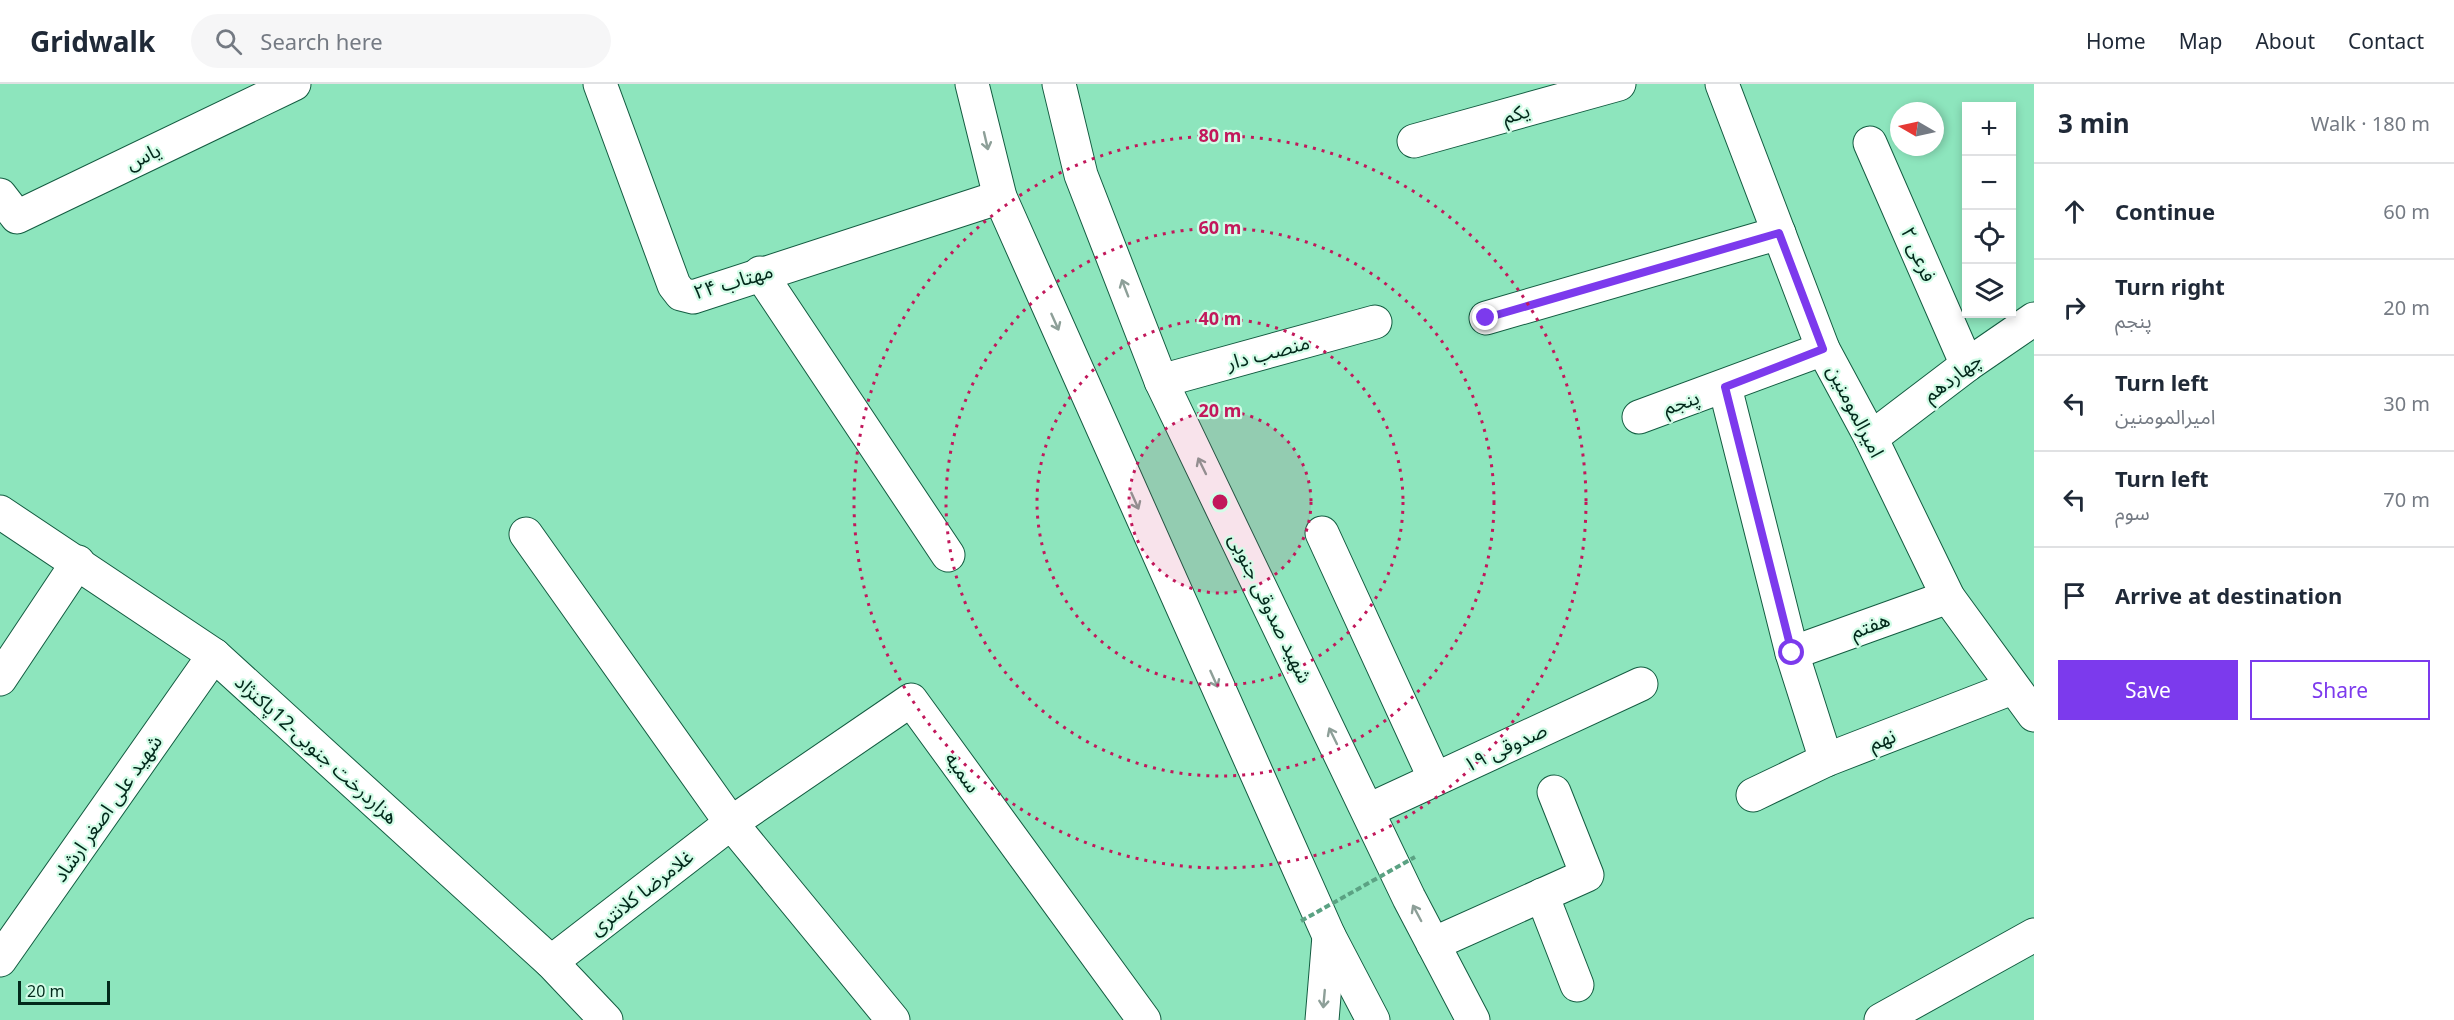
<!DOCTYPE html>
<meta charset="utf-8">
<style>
:root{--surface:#fff;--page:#f6f6f7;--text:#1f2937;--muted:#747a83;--line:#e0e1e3;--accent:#7c3aed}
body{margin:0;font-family:"Noto Sans","Noto Sans Arabic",sans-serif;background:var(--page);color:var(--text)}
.controls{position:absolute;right:18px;top:18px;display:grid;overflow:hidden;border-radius:0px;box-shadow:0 3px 9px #0003}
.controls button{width:54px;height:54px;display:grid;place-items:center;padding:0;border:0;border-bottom:2px solid var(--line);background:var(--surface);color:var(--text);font:30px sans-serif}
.compass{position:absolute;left:1890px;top:18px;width:54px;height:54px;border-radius:50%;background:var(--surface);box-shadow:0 3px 9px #0003;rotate:279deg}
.scale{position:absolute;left:18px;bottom:15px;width:92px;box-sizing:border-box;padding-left:6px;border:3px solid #02291b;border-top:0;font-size:16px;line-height:21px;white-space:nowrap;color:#02291b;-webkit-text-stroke:4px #d2fce7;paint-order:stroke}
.stop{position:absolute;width:18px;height:18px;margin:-14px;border:4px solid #7c3aed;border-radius:50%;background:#fff}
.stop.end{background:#7c3aed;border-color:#fff;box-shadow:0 2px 6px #0008}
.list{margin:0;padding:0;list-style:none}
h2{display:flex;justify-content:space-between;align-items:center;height:78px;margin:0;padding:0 24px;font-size:26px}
h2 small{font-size:20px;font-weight:400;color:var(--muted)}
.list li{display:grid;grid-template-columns:39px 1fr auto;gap:18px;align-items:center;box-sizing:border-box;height:96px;padding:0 24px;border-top:2px solid var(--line)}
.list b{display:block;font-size:22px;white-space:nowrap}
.list p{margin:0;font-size:20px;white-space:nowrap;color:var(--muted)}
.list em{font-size:20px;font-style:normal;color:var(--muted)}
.actions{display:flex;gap:12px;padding:18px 24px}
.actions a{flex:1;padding:14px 0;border:2px solid var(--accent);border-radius:0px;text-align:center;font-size:21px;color:var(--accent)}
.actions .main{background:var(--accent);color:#fff}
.icon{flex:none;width:33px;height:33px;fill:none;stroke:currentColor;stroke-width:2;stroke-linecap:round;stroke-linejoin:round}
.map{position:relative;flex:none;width:2034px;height:936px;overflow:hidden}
header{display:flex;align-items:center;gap:36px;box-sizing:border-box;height:84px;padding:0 30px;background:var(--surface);border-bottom:2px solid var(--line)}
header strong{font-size:28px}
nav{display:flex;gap:33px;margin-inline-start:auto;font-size:21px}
.search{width:420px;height:54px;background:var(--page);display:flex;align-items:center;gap:15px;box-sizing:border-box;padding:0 21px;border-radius:33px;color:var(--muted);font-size:22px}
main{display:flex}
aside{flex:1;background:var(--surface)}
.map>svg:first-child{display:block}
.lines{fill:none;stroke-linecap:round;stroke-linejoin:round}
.minor-casing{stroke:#135c41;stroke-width:35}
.major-casing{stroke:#135c41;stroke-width:35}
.minor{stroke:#fff;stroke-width:33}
.major{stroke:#fff;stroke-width:33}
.path-bridge{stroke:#5ba283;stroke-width:4;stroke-dasharray:6 3;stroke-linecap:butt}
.oneway{stroke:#8d9f98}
.route{stroke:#7c3aed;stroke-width:8}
.ring{fill:none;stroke:#c2185b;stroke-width:3;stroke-dasharray:3 6}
.labels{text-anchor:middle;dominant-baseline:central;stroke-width:4.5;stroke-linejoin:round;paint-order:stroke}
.street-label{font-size:20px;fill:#02291b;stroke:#d2fce7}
.centre{fill:#c2185b;stroke:#d2fce7;stroke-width:3}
.ring-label{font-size:18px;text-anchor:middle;font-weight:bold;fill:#c2185b;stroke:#d2fce7;stroke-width:4.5;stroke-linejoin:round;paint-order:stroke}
</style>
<header>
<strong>Gridwalk</strong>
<div class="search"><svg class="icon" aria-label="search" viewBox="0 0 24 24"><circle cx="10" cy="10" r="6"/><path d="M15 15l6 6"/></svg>Search here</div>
<nav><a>Home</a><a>Map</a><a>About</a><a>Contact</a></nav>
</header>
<main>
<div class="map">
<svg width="2034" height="936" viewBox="0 0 2034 936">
<rect width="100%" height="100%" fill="#8de5bd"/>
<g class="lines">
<defs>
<g id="minor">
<polyline points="600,0 674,201 681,210 693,213 1000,113"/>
<polyline points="1722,0 1823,265 1871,354 1948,513 2034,631"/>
<polyline points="1414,57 1619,0"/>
<polyline points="1870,59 1967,281"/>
<polyline points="0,111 17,133 294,0"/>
<polyline points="760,189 948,471"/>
<polyline points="1486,234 1779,149"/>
<polyline points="1161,297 1375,238"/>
<polyline points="1725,303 1792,569 1826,676"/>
<polyline points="1639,333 1823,265"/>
<polyline points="1871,354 1967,281 2034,235"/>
<polyline points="0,428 214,571 551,878 606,936"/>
<polyline points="1322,449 1435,695"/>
<polyline points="526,450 731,739 911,616 1144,936"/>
<polyline points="1792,569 1948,513"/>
<polyline points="0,595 78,478"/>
<polyline points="1753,711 1826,676 2012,604"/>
<polyline points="1369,726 1641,600"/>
<polyline points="1542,811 1577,901"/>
<polyline points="1433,860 1587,791 1554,708"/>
<polyline points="0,876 214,571"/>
<polyline points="551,878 731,739 893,936"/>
<polyline points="1881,936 2034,851"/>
</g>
<g id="major">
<polyline points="972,0 1000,113 1329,852 1373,936"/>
<polyline points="1059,0 1081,91 1161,297 1409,814 1473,936"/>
<polyline points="1322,936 1329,852"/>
</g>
</defs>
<use href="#minor" class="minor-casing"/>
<use href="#major" class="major-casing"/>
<use href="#minor" class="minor"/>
<use href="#major" class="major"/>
<polyline class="path-bridge" points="1301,837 1415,773"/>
</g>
<defs><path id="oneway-shaft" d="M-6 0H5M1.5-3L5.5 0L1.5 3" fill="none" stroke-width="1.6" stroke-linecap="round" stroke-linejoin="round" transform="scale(1.5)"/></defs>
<g class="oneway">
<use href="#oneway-shaft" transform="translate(986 57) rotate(77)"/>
<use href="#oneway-shaft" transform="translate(1125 204) rotate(-111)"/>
<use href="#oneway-shaft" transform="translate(1055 238) rotate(66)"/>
<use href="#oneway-shaft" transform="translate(1202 382) rotate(-116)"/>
<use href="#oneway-shaft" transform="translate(1135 417) rotate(66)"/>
<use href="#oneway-shaft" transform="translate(1214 595) rotate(66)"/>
<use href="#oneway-shaft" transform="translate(1333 652) rotate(-116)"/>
<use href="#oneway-shaft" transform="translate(1417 829) rotate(-118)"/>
<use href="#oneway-shaft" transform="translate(1324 915) rotate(95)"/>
</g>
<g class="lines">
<polyline class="route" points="1486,234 1779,149 1823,265 1725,303 1792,569"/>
</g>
<circle cx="1220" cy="418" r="91" fill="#c2185b" fill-opacity=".12"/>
<g class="ring">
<circle cx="1220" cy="418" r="91"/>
<circle cx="1220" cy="418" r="183"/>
<circle cx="1220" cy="418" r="274"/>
<circle cx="1220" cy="418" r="366"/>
</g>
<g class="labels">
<g class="street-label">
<text transform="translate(1516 29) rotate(-16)">یکم</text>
<text transform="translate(143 72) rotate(-26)">یاس</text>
<text transform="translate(1919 170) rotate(66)">فرعی ۲</text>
<text transform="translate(733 197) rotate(-16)">مهتاب ۲۴</text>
<text transform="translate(1268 268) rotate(-15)">منصب دار</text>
<text transform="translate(1952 293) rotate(-37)">چهاردهم</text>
<text transform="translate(1681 318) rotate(-19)">پنجم</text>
<text transform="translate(1856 327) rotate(63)">امیرالمومنین</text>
<text transform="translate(1271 524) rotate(64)">شهید صدوقی جنوبی</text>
<text transform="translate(1870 541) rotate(-20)">هفتم</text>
<text transform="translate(1882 655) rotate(-21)">نهم</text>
<text transform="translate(1505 663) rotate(-25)">صدوقی ۱۹</text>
<text transform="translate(317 665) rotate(42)">هزاردرخت جنوبی-12پاکنژاد</text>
<text transform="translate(963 688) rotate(54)">سمیه</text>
<text transform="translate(107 724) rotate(-55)">شهید علی اصغر ارشاد</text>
<text transform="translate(641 808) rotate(-38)">غلامرضا کلانتری</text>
</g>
</g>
<circle cx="1220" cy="418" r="9" class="centre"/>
<g class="ring-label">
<text x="1220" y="58">80 m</text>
<text x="1220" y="150">60 m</text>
<text x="1220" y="241">40 m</text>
<text x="1220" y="333">20 m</text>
</g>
</svg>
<div class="controls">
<button>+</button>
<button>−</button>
<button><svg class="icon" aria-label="locate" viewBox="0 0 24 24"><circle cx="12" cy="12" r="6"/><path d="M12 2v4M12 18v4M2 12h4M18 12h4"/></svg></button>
<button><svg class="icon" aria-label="layers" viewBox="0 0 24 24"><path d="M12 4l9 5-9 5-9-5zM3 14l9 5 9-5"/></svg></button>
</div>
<svg class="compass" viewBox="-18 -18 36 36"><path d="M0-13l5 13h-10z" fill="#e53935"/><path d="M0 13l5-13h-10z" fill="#747a83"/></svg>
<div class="scale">20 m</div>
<div class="stop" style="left:1792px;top:569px"></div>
<div class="stop end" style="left:1486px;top:234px"></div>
</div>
<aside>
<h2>3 min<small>Walk · 180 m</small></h2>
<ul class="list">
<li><svg class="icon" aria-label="ahead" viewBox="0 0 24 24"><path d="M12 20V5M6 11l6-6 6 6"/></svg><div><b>Continue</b></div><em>60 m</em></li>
<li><svg class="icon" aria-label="right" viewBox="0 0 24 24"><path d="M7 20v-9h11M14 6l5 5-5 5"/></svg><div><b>Turn right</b><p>پنجم</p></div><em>20 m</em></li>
<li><svg class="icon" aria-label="left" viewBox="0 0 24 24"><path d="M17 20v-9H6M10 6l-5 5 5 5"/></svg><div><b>Turn left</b><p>امیرالمومنین</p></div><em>30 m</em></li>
<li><svg class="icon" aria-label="left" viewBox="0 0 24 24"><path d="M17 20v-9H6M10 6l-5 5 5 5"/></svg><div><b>Turn left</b><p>سوم</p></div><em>70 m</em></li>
<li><svg class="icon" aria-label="arrive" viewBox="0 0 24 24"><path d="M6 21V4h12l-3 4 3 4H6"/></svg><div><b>Arrive at destination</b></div></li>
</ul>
<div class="actions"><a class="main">Save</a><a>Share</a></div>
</aside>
</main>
